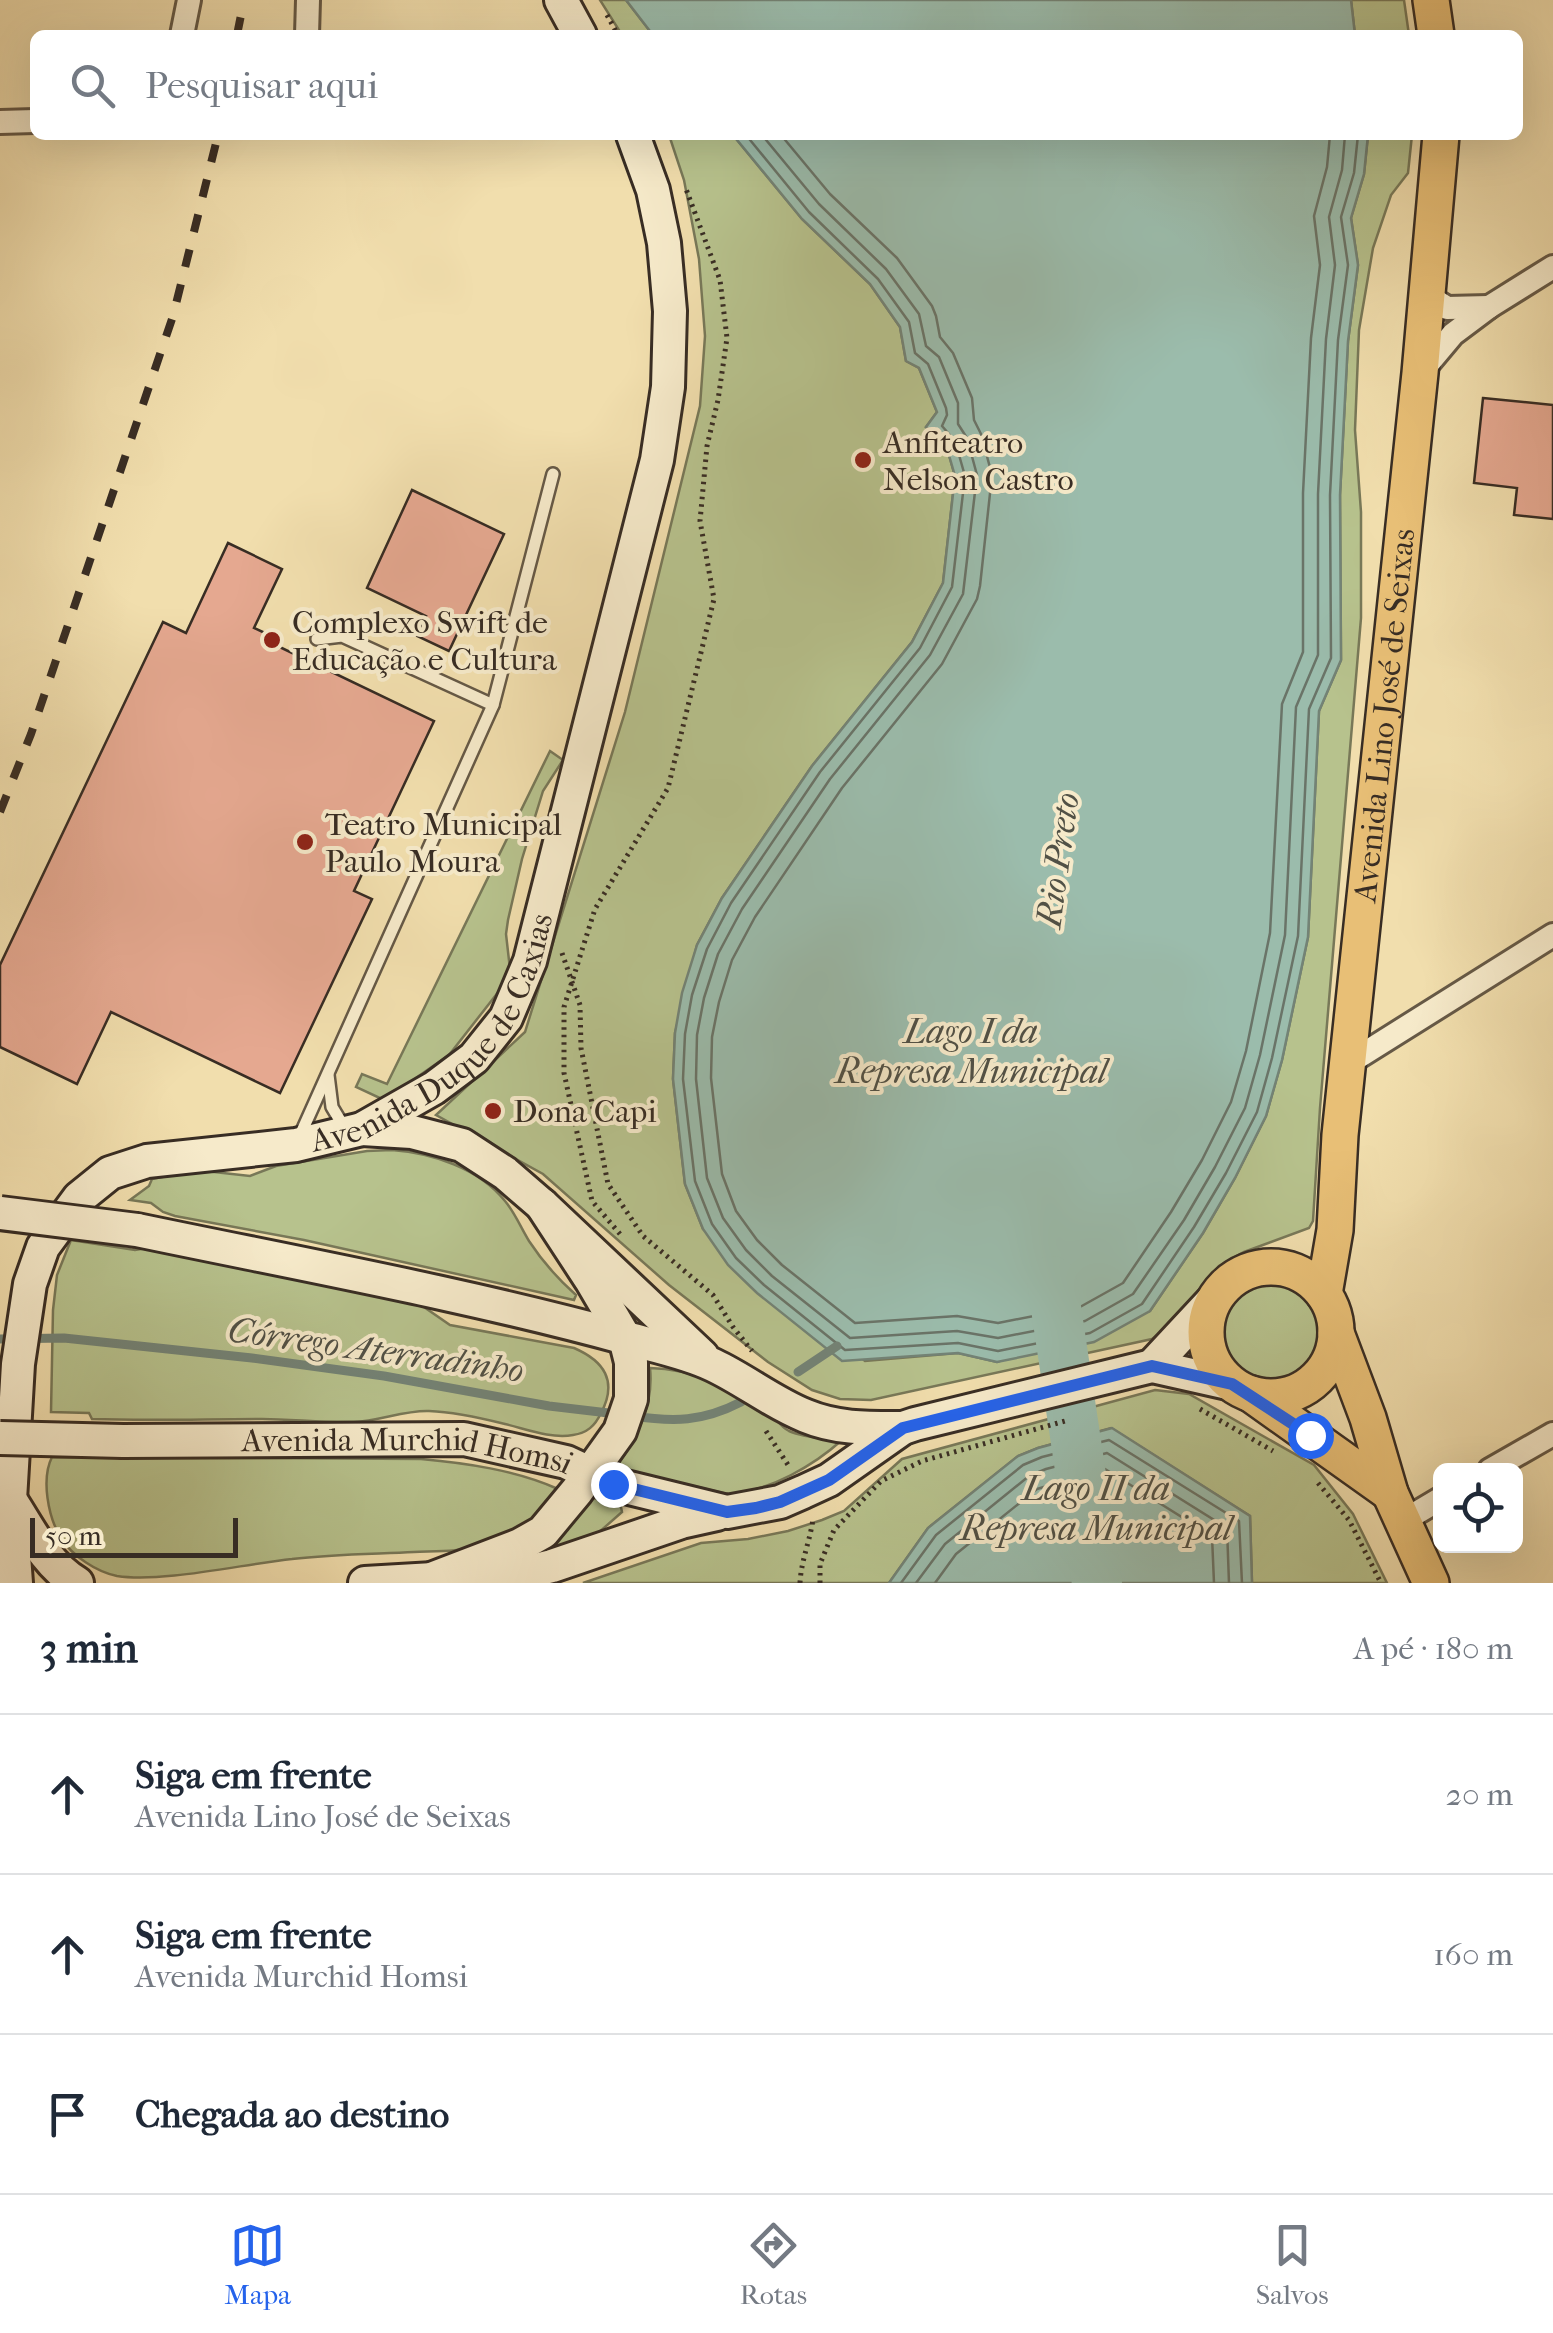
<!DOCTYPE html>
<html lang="pt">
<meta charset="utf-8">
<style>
:root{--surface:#fff;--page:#f2f2f3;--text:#1f2937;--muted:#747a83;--line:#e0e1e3;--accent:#2563eb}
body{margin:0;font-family:"IM FELL French Canon",serif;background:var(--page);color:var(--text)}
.controls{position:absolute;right:30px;bottom:30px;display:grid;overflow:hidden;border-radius:15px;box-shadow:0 10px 40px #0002}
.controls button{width:90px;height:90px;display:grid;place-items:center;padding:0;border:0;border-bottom:2px solid var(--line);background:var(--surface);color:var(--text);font:50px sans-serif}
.scale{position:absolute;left:30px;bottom:25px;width:208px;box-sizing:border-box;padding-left:10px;border:5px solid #382d24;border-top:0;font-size:28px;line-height:35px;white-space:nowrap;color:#382d24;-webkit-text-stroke:8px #f6eaca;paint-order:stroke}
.stop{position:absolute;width:30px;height:30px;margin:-22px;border:8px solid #2563eb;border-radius:50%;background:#fff}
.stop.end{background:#2563eb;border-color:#fff;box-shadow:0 2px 10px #0008}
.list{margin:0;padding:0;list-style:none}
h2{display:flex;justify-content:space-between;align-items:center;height:130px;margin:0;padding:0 40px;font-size:42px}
h2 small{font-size:32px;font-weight:400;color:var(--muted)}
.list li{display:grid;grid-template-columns:65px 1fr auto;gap:30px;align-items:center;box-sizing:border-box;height:160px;padding:0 40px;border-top:2px solid var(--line)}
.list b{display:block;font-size:38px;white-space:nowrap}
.list p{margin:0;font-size:32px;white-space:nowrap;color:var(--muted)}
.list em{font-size:32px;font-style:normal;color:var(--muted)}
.icon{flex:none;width:55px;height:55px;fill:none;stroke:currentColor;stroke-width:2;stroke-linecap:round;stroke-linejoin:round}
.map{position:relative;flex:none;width:1553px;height:1583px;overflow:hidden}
.search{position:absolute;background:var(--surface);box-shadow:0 10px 40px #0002;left:30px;right:30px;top:30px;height:110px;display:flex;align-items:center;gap:25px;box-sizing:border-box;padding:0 35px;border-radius:15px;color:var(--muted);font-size:38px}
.sheet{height:610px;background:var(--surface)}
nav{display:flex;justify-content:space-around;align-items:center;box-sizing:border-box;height:140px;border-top:2px solid var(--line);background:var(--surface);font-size:28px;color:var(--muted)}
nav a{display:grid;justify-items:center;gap:5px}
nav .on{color:var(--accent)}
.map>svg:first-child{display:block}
.green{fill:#b7c28d;stroke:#787858;stroke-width:2.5}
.water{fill:#9bbcac;stroke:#738376;stroke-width:2.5}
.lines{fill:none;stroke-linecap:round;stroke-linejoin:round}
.shore{stroke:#6a7468;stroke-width:2.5}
.stream{stroke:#738376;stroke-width:9}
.river{stroke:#9bbcac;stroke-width:50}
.building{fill:#e5a890;stroke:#382d24;stroke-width:2.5}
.lane-casing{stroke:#665946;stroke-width:16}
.street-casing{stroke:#665946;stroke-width:28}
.secondary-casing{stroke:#382d24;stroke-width:38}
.primary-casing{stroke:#382d24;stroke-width:40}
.path{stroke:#382d24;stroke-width:5;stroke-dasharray:2.5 5;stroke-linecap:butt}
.lane{stroke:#f6eaca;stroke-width:11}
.street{stroke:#f6eaca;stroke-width:22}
.secondary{stroke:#f6eaca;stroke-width:32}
.primary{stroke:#e8bf76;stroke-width:35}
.rail{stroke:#382d24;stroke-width:8;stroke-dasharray:18 18;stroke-linecap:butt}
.secondary-bridge-casing{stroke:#382d24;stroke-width:38;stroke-linecap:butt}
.secondary-bridge{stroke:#f6eaca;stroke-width:32}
.route{stroke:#2563eb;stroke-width:12}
.poi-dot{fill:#8f2418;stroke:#f6eaca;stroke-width:4}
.labels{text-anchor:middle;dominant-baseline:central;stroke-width:8;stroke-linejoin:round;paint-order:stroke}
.poi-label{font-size:32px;fill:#382d24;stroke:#f6eaca;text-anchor:start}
.street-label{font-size:32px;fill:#382d24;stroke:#f6eaca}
.water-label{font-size:35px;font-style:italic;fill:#515146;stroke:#f6eaca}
</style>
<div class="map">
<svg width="1553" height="1583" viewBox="0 0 1553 1583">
<rect width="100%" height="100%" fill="#f1dead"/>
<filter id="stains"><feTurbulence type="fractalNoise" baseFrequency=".002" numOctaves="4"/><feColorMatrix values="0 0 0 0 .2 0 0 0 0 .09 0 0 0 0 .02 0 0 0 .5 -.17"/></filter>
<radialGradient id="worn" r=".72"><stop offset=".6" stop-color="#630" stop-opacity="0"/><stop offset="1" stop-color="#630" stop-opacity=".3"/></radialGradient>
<g class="green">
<polygon points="600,0 626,0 653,35 622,35"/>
<polygon points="1351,0 1404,0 1409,35 1355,35"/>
<polygon points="669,135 733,135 802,219 870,284 900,327 906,361 919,368 937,412 926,427 946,445 955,476 943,583 912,642 812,766 722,898 697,945 675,1033 673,1079 685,1184 703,1229 865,1361 958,1353 997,1362 1150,1311 1203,1233 1235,1178 1266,1116 1282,1060 1308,937 1319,711 1341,660 1340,495 1348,341 1358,265 1351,218 1364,174 1368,135 1412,135 1408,173 1391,195 1373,248 1359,330 1355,430 1361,512 1361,618 1320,1108 1313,1221 1309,1228 1244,1252 1219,1266 1182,1317 1152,1339 871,1400 840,1399 812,1390 768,1362 669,1285 543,1174 436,1115 525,1032 625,712 700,406 705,336 699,259 684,180"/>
<polygon points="550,751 563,760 543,791 522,859 508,920 506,934 510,969 503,986 449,1055 384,1100 356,1087 362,1074 387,1084"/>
<path d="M392,1150c40,3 87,18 113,51 10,12 16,27 24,40 13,20 29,38 47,54l-2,5 -270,-60 -129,-24 -12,-4 -12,-9 -21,-3 19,-14 3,-7 44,-9 54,6 26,-10 91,-15z"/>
<path d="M71,1240l64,10 12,-2 274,57 29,20 124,23c30,13 44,33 27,65 -6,13 -14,20 -28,22 -22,4 -47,-6 -68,-11 -24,-6 -50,-12 -76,-13 -24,-1 -50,10 -75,11 -31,1 -62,-3 -92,-3 -57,0 -113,2 -170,0l-3,-6 -38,-1 2,-102 4,-35z"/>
<circle cx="1271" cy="1331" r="52"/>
<path d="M650,1368c43,1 81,19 116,42 9,6 13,16 23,21 15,7 37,7 53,9 -30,27 -69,48 -110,55l-117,-27c22,-29 39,-63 35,-100z"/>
<polygon points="1155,1390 1189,1394 1314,1465 1353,1514 1387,1583 1252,1583 1250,1516 1111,1428 1038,1448 1018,1456 928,1528 889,1583 583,1583 701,1543 748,1539 788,1531 822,1520 844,1511 902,1459"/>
<path d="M52,1457l369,2c45,4 94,11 137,30 -8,30 -48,48 -76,56 -22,7 -46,6 -68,7 -41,2 -82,2 -122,7 -49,5 -129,24 -175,17 -20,-4 -45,-20 -56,-38 -13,-21 -20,-59 -9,-81z"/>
<polygon points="583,1496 609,1501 621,1507 622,1512 597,1534 548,1551 582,1505"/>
</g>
<g class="water">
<polygon points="626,0 1351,0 1355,35 653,35"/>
<polygon points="733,135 1368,135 1364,174 1351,218 1358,265 1348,341 1340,495 1341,660 1319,711 1308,937 1282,1060 1266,1116 1235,1178 1203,1233 1150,1311 1094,1342 997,1362 958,1353 842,1361 757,1293 728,1265 703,1229 685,1184 673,1079 675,1033 682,993 697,945 722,898 812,766 912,642 943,583 955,476 946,445 926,427 937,412 919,368 906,361 900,327 870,284 802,219"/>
<polygon points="1112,1428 1250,1516 1252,1583 889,1583 928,1528 1018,1456 1038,1448"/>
</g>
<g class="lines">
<g class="shore">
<polyline points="746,135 809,212 878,279 909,322 915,353 928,364 946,408 947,415 942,426 955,441 965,476 952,587 920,648 820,772 731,903 707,949 692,995 685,1034 683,1079 695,1181 712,1224 736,1258 764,1285 845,1350 958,1343 998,1351 1090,1333 1142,1304 1194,1227 1226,1173 1257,1112 1272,1058 1298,936 1309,709 1331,658 1330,495 1338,340 1348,265 1341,217 1354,173 1358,135"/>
<polyline points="762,135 819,204 886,269 919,314 926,346 939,357 958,403 958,424 967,438 977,475 963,594 930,655 830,779 742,909 718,954 704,998 697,1035 696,1079 707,1178 723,1218 746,1250 772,1276 850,1338 957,1331 998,1338 1085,1321 1133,1294 1184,1220 1215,1167 1245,1108 1260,1055 1285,935 1296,707 1318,655 1318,494 1326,339 1335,265 1329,217 1342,170 1345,135"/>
<polyline points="781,135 830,194 897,258 932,306 936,316 940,337 953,353 972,398 974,420 981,434 992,475 980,586 977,599 942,664 842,788 755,917 732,960 719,1002 712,1037 711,1078 722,1174 736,1211 757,1240 782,1265 855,1323 957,1316 998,1323 1080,1307 1123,1283 1171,1212 1202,1160 1231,1102 1246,1051 1270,933 1282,704 1303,652 1303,493 1311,338 1320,265 1314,216 1327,167 1330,135"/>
<polyline points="901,1583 936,1535 1023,1465 1042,1457 1109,1440 1239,1521 1242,1583"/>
<polyline points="916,1583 945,1544 1029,1476 1046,1469 1107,1453 1227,1528 1229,1583"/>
<polyline points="935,1583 956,1554 1037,1489 1105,1469 1212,1536 1214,1583"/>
</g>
<g class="stream">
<polyline points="0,1339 64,1338 252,1358 384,1376 549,1406 617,1414"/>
<polyline points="798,1372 837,1346"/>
<path d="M632,1416c42,6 70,6 109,-14"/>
</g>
<polyline class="river" points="1052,1281 1097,1583"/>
</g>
<g class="building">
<polygon points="1483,398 1553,405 1553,519 1514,515 1517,488 1474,483"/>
<polygon points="412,490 504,534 449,651 417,636 426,616 367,588"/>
<polygon points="228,543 282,569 254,628 265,633 263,639 434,721 354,891 372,899 280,1093 111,1012 77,1084 0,1047 0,965 163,622 186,633"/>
</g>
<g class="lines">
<defs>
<g id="lane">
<polyline points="317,639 342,636 493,705"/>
<polyline points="328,1075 332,1107 344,1127"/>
<polyline points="298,1140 493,705 553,474"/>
</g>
<g id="street">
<polyline points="182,35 189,0"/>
<polyline points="307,35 308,0"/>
<polyline points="0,122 35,121"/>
<polyline points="1427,295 1447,308 1489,307"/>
<polyline points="1422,371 1453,334 1489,307 1553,267"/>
<polyline points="1349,1063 1553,935"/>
<polyline points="1490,1470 1553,1434"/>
<polyline points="1403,1521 1440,1499"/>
</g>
<g id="secondary">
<polyline points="561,0 580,35"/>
<polyline points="362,1129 412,1132 462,1145 505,1173 542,1205 702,1356"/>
<path d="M137,1230c163,34 328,64 489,108 28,8 60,14 87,27 32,15 60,38 93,51 31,13 64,12 97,12"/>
<polyline points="1152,1366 1219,1294"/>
<path id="s1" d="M123,1441l341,-2 102,23 47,22 114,28 53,-10 23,-10 26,-12 74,-52 12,-4 237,-58 80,18"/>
<path d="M13,1504c18,28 34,61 64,79"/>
<polyline points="434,1578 520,1545 543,1532 577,1491 620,1431 631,1399 631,1362 625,1338 591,1280 542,1205"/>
<path id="s2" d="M16,1583l-6,-83 8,-136 12,-80 13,-37 36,-49 31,-25 37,-12 149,-16 66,-16 72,-41 40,-30 32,-40 24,-57 127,-501 11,-73 2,-76 -6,-68 -11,-53 -20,-55"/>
<polyline points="365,1583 520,1574 552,1566 681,1522 717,1514"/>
</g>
<g id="primary">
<polyline points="1431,0 1436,35"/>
<circle cx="1271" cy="1332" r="65"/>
<path id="s3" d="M1324,1294l11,-64 5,-95 80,-762 21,-238"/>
<polyline points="1336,1333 1368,1418 1390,1493 1431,1583"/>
<polyline points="1251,1394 1390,1493"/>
</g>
</defs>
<use href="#lane" class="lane-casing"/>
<use href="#street" class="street-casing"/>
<use href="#secondary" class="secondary-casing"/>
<use href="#primary" class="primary-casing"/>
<g class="path">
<polyline points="607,15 618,35"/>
<polyline points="562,953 580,1005 581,1048 608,1184 643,1236 713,1295 733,1327 752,1351"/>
<polyline points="620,1234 592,1201 564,1073 564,1007 595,909 668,788 714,599 700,521 707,446 718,400 727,338 720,280 686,189"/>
<polyline points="1200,1409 1273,1451"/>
<polyline points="766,1431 790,1468"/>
<polyline points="1318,1483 1349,1520 1381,1583"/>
<path d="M800,1583c1,-22 10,-42 13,-64"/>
<polyline points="820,1583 820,1564 834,1530 881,1481 922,1461 1065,1421"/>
</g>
<use href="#lane" class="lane"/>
<use href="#street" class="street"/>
<use href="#secondary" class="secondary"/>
<use href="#primary" class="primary"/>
<g class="rail">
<polyline points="237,35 244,0"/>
<polyline points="0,812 31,734 173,316 218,135"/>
</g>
<defs>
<g id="secondary-bridge">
<polyline points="0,1213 137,1230"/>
<polyline points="0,1438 123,1441"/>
</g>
</defs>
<use href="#secondary-bridge" class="secondary-bridge-casing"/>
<use href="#secondary-bridge" class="secondary-bridge"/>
</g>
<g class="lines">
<polyline class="route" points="613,1484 727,1512 756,1508 780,1502 829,1480 903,1428 1152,1366 1232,1384 1310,1435"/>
</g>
<g class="poi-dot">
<circle cx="863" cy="460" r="10"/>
<circle cx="272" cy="640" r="10"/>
<circle cx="305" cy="842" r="10"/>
<circle cx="493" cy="1111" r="10"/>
</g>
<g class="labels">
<g class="poi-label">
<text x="883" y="442">Anfiteatro<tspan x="883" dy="37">Nelson Castro</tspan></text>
<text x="292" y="622">Complexo Swift de<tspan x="292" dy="37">Educação e Cultura</tspan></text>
<text x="325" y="824">Teatro Municipal<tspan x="325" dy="37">Paulo Moura</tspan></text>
<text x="513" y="1111">Dona Capi</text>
</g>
<g class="street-label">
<text stroke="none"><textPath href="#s3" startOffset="582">Avenida Lino José de Seixas</textPath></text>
<text stroke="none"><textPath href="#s2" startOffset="818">Avenida Duque de Caxias</textPath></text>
<text stroke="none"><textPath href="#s1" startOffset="285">Avenida Murchid Homsi</textPath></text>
</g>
<g class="water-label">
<text transform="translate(1058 860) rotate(-82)">Rio Preto</text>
<text x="971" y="1031">Lago I da<tspan x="971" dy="40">Represa Municipal</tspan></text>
<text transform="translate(376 1350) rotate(8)">Córrego Aterradinho</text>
<text x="1096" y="1488">Lago II da<tspan x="1096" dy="40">Represa Municipal</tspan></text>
</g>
</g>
<rect width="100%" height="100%" filter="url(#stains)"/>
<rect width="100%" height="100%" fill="url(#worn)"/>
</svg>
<div class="controls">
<button><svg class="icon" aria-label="locate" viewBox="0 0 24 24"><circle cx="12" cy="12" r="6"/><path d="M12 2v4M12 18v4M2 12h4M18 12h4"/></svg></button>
</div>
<div class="scale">50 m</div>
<div class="stop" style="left:1310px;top:1435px"></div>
<div class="stop end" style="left:613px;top:1484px"></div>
<div class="search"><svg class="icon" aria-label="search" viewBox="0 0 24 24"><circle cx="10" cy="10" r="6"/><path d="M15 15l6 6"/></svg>Pesquisar aqui</div>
</div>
<section class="sheet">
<h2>3 min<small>A pé · 180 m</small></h2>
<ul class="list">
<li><svg class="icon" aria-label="ahead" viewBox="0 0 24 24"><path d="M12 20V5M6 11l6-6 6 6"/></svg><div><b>Siga em frente</b><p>Avenida Lino José de Seixas</p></div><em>20 m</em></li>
<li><svg class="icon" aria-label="ahead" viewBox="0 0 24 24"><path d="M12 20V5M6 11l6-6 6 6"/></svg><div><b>Siga em frente</b><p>Avenida Murchid Homsi</p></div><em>160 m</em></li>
<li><svg class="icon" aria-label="arrive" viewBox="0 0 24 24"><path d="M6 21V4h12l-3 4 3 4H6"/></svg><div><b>Chegada ao destino</b></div></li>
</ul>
</section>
<nav>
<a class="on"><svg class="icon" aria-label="map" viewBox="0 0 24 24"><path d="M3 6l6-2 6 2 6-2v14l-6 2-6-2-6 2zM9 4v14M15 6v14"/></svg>Mapa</a>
<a><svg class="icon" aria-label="directions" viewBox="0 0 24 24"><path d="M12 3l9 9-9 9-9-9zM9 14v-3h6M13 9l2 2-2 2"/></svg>Rotas</a>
<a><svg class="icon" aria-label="saved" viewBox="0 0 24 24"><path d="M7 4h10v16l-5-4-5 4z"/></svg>Salvos</a>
</nav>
